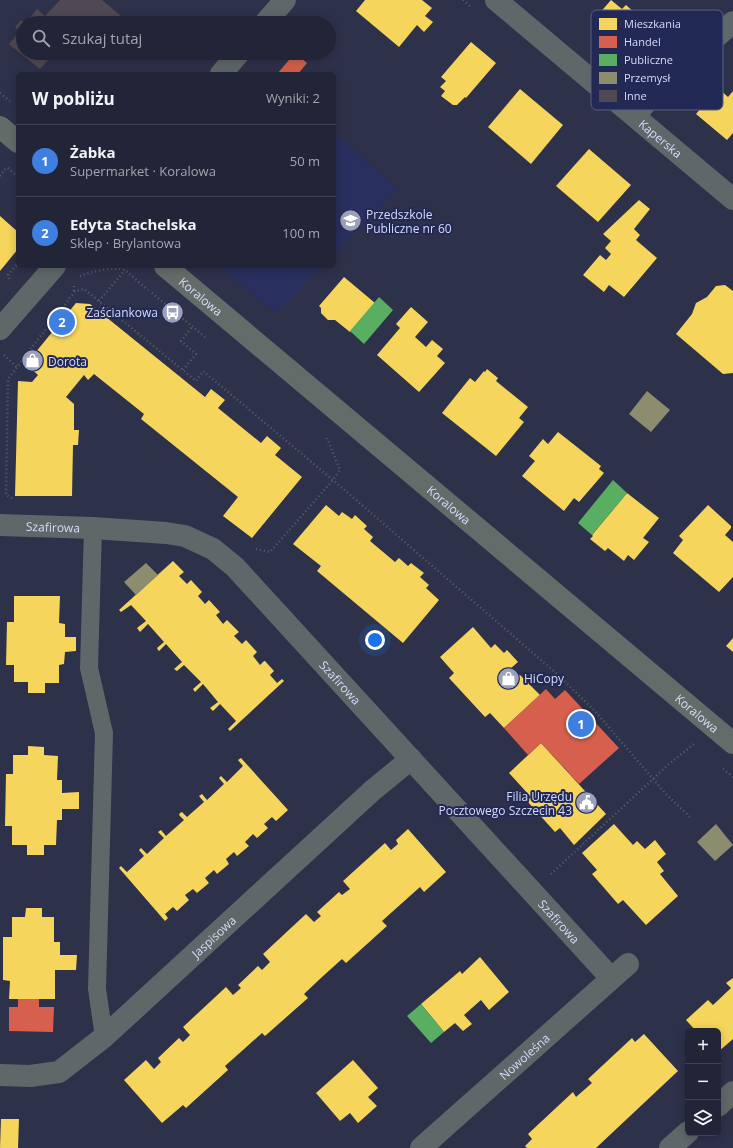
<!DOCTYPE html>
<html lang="pl">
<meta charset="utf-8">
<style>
:root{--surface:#222538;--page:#2e3143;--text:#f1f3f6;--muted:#a2a5ae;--line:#3f4253;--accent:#0b8043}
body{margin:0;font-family:"Open Sans",sans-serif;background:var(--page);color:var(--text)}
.controls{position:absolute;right:12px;bottom:12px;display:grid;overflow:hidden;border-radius:6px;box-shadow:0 2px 10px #0003}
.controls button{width:36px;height:36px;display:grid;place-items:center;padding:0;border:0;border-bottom:1px solid var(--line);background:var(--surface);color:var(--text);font:20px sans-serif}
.you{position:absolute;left:375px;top:640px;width:14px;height:14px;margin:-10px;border:3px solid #fff;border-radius:50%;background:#1a73e8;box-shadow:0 0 0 6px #1a73e833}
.badge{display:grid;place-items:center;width:26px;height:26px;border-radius:50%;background:var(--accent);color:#fff;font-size:13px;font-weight:700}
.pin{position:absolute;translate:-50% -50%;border:2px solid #fff;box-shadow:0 1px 4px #0006}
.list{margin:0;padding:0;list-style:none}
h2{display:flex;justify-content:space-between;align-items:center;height:52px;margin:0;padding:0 16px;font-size:17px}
h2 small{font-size:13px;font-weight:400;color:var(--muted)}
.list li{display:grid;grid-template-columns:26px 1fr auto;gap:12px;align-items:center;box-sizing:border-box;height:72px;padding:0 16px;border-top:1px solid var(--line)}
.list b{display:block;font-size:15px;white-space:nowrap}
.list p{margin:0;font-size:13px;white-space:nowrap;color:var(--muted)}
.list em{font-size:13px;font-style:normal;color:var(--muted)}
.icon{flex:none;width:22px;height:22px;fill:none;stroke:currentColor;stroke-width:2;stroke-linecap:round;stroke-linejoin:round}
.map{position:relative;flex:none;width:733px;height:1148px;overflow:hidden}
.search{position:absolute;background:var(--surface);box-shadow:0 2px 10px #0003;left:16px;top:16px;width:320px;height:44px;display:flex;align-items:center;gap:10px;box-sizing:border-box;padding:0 14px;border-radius:22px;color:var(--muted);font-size:15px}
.panel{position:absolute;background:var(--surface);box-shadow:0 2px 10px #0003;left:16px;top:72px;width:320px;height:196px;border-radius:6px}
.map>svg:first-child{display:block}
.built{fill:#292f5e}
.homes{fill:#f6d55c}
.shops{fill:#d6604d}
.public{fill:#5aae61}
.industry{fill:#8c8c6e}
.building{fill:#504953}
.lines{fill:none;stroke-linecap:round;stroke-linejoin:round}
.path{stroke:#5b6066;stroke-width:2.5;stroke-dasharray:1 3;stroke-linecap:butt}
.lane{stroke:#5f6768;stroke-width:18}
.street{stroke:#5f6768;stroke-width:22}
.secondary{stroke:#646c6a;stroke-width:22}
.labels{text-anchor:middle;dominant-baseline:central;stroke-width:4;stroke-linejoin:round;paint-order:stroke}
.street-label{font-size:12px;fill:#d5dcf8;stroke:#232955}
.poi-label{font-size:12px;fill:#d5dcf8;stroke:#232955;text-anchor:start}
.key{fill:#232955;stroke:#585f86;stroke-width:1}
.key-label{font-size:11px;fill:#d5dcf8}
</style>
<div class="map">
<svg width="733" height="1148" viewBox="0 0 733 1148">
<rect width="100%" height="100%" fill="#2e314a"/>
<g class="built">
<polygon points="334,133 398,189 334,253"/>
<polygon points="220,266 322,266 275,313"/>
</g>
<g class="homes">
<polygon points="365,0 422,0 432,8 425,16 433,22 424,32 417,25 399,47 356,11"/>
<polygon points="611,0 622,9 626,5 643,20 649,13 656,19 650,26 655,31 630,60 623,58 618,54 616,48 600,35 603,31 592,22"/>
<polygon points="471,42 496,63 466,98 465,97 457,105 453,105 441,96 445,91 440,87 446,81 441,77"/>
<polygon points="718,88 728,97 733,91 733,133 727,140 696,114"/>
<polygon points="520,89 563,125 531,164 488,127"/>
<polygon points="589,149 631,185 598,222 556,186"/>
<polygon points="639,200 650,209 634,229 640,235 636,240 657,258 624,297 609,285 604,292 583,275 600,255 606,260 611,254 605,248 611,241 603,234"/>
<polygon points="0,216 18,232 18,249 0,271"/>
<polygon points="344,277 375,303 350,332 335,320 328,320 321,313 321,308 319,306"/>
<polygon points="725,285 733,291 733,373 723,374 676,334 692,314 696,303 707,297 716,286"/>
<polygon points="76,303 90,304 205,397 211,389 225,400 218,408 261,443 267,436 281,448 275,455 302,477 252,538 223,516 238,497 141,419 144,414 94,374 88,380 84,375 66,397 74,404 74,430 79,430 78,445 73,445 72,496 15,496 18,381 32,382 38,375 26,364"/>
<polygon points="411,307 428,322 415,337 426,347 432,340 443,349 437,356 445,363 419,392 377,355 400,328 396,324"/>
<polygon points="487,369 498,378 496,381 528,407 519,418 524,422 496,456 442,413 470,378 475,382 484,371 485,372"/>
<polygon points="558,432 601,466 599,469 604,473 579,502 574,498 564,511 522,476 535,461 529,456 543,439 548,444"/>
<polygon points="627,493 659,518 643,538 649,542 634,560 628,555 624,561 608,548 605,551 590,539 593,536 592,535"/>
<polygon points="326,505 339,516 342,512 352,519 355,515 367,526 364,529 373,537 370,541 395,562 399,558 408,566 411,563 424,573 420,577 429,585 426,588 439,600 403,643 317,571 321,566 293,544"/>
<polygon points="708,505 731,526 731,528 725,535 733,542 733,577 719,592 673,553 683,540 679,536"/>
<polygon points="173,561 184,572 179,576 187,584 191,580 202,592 198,596 205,604 209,600 220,612 216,615 223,624 227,620 239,632 234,636 242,644 246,640 257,652 253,656 260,665 264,661 265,661 274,671 270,675 277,683 282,679 284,681 230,731 228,729 236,721 220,704 213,711 210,708 218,702 203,684 195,692 193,689 201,682 184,665 177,671 174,669 182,662 166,644 159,651 158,650 157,648 164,642 148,624 140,632 137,628 146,621 131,605 121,612 119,610"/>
<polygon points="14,596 60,596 59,623 65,624 65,637 76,637 76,651 65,652 64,664 59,665 59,683 45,683 45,693 28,693 28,682 14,682 14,665 6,665 7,622 14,622"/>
<polygon points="473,627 491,648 495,644 504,653 507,650 518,662 510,669 517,677 520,675 540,695 504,728 490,713 485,717 449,678 454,673 440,657"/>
<polygon points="733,638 733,652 726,646"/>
<polygon points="541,743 606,814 574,845 560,828 555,832 527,801 531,797 509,773"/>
<polygon points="28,746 44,747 44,755 58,756 57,780 62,780 62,793 79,792 79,809 62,809 62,820 57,820 56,845 44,845 44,855 27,855 27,845 12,845 12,826 5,826 6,774 13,774 13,755 28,755"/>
<polygon points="241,758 288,810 276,821 272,817 264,824 268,828 257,838 253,834 245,842 249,846 237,856 234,852 226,859 229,864 217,874 214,870 205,878 209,883 197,893 193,889 185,895 189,900 177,911 173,907 165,914 168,918 165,921 119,868 121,866 127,872 144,856 139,850 141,848 147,854 164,838 158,832 161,830 166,836 184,820 179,815 180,813 182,812 187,817 204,802 199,796 202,794 207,800 224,784 219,778 221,776 227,782 243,766 238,760"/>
<polygon points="614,824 633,845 637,841 645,849 655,840 666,854 657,862 664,871 660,874 678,896 646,925 623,900 618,904 592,874 597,870 582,853"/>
<polygon points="408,829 446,872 424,892 420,887 382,921 387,926 346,963 342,959 322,977 304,994 308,998 265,1036 262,1033 243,1050 225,1066 228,1070 186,1108 183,1105 162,1123 124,1080 146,1060 154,1069 161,1062 158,1058 179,1038 183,1042 190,1035 183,1027 226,987 233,995 241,988 238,985 258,966 262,970 270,962 263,954 306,914 314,922 321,916 317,912 339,892 342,895 350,889 343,881 385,843 391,850 398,844 396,840"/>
<polygon points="26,908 42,908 42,917 54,917 54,942 60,942 60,955 77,955 76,970 55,970 55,999 9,999 10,981 3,980 3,937 12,937 12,917 25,917"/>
<polygon points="480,957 509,992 489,1010 481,1000 464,1015 472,1024 463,1031 455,1023 444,1032 421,1004 460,971 462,974"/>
<polygon points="733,978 733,1039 718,1052 718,1031 696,1031 686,1020 708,1000 713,1005 731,988 726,983"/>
<polygon points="644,1034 678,1071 596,1148 527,1148 525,1146 532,1139 528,1134 573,1092 576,1097 592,1083 588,1079 632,1038 635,1042"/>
<polygon points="353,1060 378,1088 368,1097 377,1106 358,1123 350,1113 340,1121 316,1093"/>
<polygon points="1,1119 19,1119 18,1148 0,1148"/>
</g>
<g class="shops">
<polygon points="295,53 307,63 298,74 277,74"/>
<polygon points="546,689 555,699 565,690 619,748 579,784 541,743 528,755 504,728"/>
<polygon points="18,999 39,999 39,1007 54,1007 53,1032 9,1031 9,1007 18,1007"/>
</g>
<g class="public">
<polygon points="379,297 393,310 364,344 350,331"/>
<polygon points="613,480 627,493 592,535 578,523"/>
<polygon points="421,1004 444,1032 431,1043 407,1016"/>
</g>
<g class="industry">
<polygon points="647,391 670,410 651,432 629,414"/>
<polygon points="146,563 158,575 136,595 124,582"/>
<polygon points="716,824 733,845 715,861 697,842"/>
</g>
<g class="building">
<polygon points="60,0 102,0 127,21 125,23 26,23 37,9 45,16"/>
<polygon points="21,20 25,23 23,23 23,53 54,53 40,69 9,44 20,31 15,27"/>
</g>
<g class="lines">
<g class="path">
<polyline points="463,0 470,6"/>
<polyline points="0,93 10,101"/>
<polyline points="8,168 18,177"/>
<polyline points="0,176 7,167"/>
<path d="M80,276c10,-4 35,-10 45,-6l23,20"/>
<polyline points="9,279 8,275 18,263"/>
<polyline points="74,286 74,292 75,291"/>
<polyline points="152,293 205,337"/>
<polyline points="99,301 125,270"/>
<polyline points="4,355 17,367"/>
<polyline points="183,370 196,354 181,341 192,327"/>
<polyline points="12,498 6,495 8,379 75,291 84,289 196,381 203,371 333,480 556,673 595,711 666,794 692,819"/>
<polyline points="256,549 270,552 333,480 340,470 327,438"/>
<polyline points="723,769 733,777"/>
<polyline points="551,874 669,764 694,744"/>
</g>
<polyline class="lane" points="93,528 89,668 104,733 97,989 104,1037"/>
<g class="street">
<path id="s1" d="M496,0l237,199"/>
<polyline points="265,23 285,0"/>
<polyline points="221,74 239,53"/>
<polyline points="635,116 656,90 733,22"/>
<polyline points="0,329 55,266"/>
<path id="s2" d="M0,525l93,3 73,5 19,3 28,13 22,18 376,411"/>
<path id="s3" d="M0,1075l30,1 29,-4 45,-35 269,-247 38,-31"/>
<polyline points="718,1106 733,1092"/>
<path id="s4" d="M421,1148l207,-184"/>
<polyline points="670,1148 688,1132"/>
</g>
<g class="secondary">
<polyline points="0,127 18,142"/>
<path id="s5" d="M165,266l568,477"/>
</g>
</g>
<defs>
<symbol id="school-disc" viewBox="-11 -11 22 22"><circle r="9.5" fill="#9ba0bb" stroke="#232955"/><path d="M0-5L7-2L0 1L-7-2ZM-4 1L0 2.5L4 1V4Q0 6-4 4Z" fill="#fff"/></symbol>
<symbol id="bus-disc" viewBox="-11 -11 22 22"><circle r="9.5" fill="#9ba0bb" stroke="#232955"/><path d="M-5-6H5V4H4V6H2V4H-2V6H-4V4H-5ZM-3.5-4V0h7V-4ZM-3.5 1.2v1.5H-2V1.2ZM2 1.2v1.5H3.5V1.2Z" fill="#fff"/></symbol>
<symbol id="shop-disc" viewBox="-11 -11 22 22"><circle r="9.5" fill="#9ba0bb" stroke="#232955"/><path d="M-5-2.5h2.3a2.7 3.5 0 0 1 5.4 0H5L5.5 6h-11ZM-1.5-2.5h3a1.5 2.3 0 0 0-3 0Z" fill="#fff"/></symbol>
<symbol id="civic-disc" viewBox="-11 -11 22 22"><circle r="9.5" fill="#9ba0bb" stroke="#232955"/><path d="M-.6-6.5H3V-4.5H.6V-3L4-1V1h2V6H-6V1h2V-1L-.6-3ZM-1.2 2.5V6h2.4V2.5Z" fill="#fff"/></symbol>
</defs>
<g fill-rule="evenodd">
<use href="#school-disc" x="338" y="208" width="25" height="25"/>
<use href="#bus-disc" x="160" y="300" width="25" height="25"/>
<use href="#shop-disc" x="20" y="348" width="25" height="25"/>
<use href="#shop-disc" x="496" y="666" width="25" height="25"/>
<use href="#civic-disc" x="574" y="790" width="25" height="25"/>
</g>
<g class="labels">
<g class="street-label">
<text stroke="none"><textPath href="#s1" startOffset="215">Kaperska</textPath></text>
<text stroke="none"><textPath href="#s5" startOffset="47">Koralowa</textPath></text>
<text stroke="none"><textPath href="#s5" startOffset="371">Koralowa</textPath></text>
<text stroke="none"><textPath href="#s2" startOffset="53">Szafirowa</textPath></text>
<text stroke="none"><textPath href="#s2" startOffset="401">Szafirowa</textPath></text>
<text stroke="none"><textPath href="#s5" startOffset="695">Koralowa</textPath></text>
<text stroke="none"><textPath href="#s2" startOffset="725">Szafirowa</textPath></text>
<text stroke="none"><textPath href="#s3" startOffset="265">Jaspisowa</textPath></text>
<text stroke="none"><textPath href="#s4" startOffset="138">Nowoleśna</textPath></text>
</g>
<g class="poi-label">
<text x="366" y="214">Przedszkole<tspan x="366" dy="14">Publiczne nr 60</tspan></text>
<text x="158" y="312" text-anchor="end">Zaściankowa</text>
<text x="48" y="361">Dorota</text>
<text x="524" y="678">HiCopy</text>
<text x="572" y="796" text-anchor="end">Filia Urzędu<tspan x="572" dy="14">Pocztowego Szczecin 43</tspan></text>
</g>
</g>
<rect x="591" y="10" width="132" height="100" rx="6" class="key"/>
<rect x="599" y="18" width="18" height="12" fill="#f6d55c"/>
<rect x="599" y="36" width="18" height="12" fill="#d6604d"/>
<rect x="599" y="54" width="18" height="12" fill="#5aae61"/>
<rect x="599" y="72" width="18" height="12" fill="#8c8c6e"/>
<rect x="599" y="90" width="18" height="12" fill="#504953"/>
<g class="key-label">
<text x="624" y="28">Mieszkania</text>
<text x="624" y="46">Handel</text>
<text x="624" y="64">Publiczne</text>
<text x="624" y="82">Przemysł</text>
<text x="624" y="100">Inne</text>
</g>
</svg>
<div class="controls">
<button>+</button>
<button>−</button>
<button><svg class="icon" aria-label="layers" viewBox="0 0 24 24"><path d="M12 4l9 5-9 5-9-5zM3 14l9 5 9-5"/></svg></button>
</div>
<div class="you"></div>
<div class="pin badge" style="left:581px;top:724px;background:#3f7fe0">1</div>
<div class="pin badge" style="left:62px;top:322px;background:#3f7fe0">2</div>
<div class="search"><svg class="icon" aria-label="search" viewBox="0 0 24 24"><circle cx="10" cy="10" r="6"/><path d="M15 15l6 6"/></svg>Szukaj tutaj</div>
<section class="panel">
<h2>W pobliżu<small>Wyniki: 2</small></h2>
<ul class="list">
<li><span class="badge" style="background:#3f7fe0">1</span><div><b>Żabka</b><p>Supermarket · Koralowa</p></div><em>50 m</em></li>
<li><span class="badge" style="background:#3f7fe0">2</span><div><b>Edyta Stachelska</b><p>Sklep · Brylantowa</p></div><em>100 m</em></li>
</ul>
</section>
</div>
